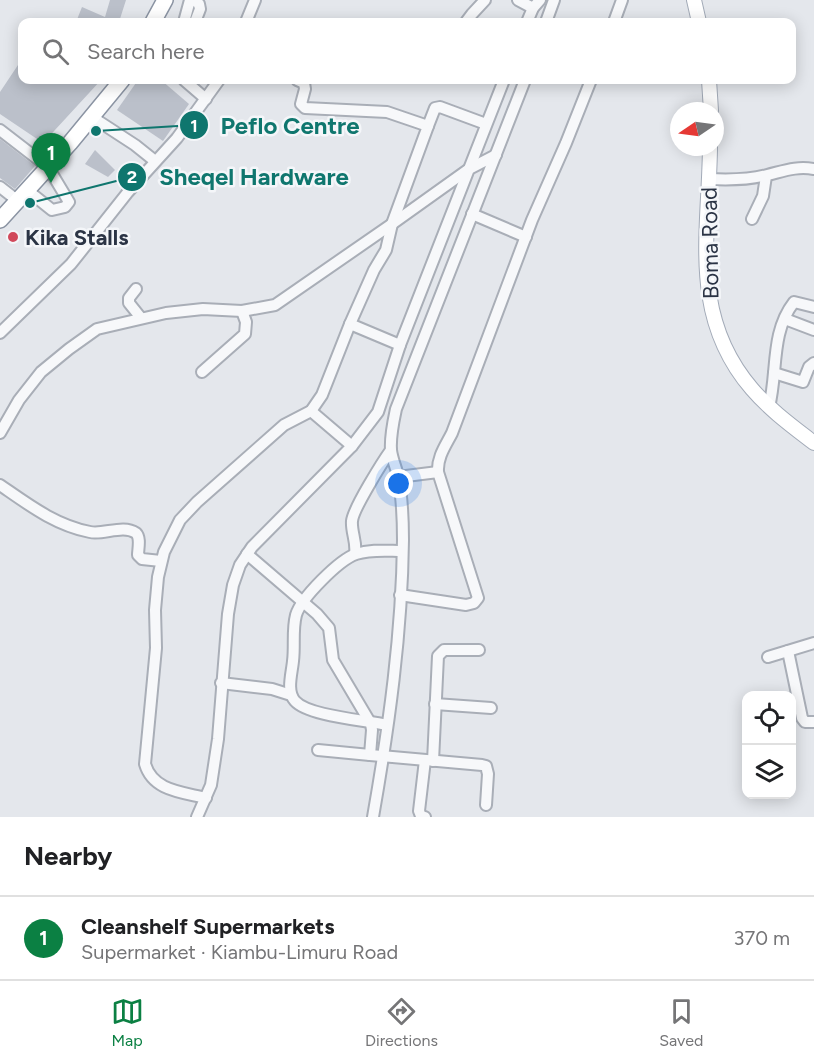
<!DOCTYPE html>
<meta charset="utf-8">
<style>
:root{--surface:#fff;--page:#f2f2f2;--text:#202124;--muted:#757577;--line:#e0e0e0;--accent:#0b8043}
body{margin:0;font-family:Figtree,sans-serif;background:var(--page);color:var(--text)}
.controls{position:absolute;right:18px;bottom:18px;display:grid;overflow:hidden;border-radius:12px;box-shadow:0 3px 15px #0003}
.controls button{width:54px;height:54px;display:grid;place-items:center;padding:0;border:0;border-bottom:2px solid var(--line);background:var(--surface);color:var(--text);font:30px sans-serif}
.compass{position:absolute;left:670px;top:102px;width:54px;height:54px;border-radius:50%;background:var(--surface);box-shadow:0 3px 15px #0003;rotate:257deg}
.you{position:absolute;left:399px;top:484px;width:21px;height:21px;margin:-15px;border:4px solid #fff;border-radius:50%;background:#1a73e8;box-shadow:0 0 0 9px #1a73e833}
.badge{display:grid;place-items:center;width:39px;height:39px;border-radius:50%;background:var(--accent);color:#fff;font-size:20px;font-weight:700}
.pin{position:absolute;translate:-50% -50px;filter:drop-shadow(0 2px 3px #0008)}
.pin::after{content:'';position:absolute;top:32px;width:21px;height:18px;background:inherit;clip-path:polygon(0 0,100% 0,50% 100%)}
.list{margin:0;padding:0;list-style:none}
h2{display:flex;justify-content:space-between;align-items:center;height:78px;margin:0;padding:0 24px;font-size:26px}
h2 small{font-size:20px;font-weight:400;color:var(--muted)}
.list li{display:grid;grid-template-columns:39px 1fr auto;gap:18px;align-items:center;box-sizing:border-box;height:84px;padding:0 24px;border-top:2px solid var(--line)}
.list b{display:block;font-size:22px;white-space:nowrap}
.list p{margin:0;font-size:20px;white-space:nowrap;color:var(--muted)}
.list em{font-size:20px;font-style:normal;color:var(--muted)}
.icon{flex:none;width:33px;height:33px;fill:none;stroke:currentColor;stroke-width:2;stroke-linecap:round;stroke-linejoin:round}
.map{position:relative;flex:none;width:814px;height:817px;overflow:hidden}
.search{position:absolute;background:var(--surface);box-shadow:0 3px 15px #0003;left:18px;right:18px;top:18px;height:66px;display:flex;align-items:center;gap:15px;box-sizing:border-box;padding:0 21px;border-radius:12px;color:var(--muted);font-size:22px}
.sheet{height:162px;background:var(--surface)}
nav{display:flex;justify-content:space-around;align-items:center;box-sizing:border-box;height:84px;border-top:2px solid var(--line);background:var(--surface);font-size:16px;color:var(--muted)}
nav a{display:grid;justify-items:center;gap:3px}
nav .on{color:var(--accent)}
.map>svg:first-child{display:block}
.building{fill:#bbc0ca}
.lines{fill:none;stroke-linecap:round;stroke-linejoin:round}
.minor-casing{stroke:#a9aeb7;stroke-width:14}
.major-casing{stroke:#a3abb8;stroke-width:16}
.highway-casing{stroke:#8b94a3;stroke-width:18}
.minor{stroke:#f7f8fa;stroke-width:10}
.major{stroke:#fff;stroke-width:14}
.highway{stroke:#fff;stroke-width:15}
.poi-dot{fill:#d1495b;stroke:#f4f6f9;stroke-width:2}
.labels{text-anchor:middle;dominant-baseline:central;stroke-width:5;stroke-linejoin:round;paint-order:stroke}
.poi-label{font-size:22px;font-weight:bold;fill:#2b3445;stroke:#f4f6f9;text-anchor:start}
.street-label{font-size:22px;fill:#2b3445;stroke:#f4f6f9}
.leader{fill:none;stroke:#0f766e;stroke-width:2}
.callout-dot{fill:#0f766e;stroke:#f4f6f9;stroke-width:2}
.mark-label{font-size:18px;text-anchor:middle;font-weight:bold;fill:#fff}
.callout-label{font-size:24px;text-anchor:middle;font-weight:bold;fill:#0f766e;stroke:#f4f6f9;stroke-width:5;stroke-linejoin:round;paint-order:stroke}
</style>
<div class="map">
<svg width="814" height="817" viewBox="0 0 814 817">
<rect width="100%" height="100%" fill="#e4e7ec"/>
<g class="building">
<polygon points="110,0 126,0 119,22 76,22 82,7 105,17"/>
<polygon points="22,59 22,80 101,80 43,143 0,114 0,92"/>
<polygon points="138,80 161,80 189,104 163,141 117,110"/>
<polygon points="0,139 35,166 15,189 0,178"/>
<polygon points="95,150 115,170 108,177 85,164"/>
</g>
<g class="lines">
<defs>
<g id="minor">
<polyline points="194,0 199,4 200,9 195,22"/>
<polyline points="518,0 533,8"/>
<polyline points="184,22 190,0"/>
<polyline points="246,22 255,0"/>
<polyline points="466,22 472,14 485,0"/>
<polyline points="527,22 533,8 540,0"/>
<polyline points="546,22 554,0"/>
<polyline points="614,22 622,0"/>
<polyline points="184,80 206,99"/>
<polyline points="92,117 135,145 155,161"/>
<polyline points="428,126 435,108 440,107 486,124"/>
<polyline points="0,130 48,167 69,202 65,207 52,210 27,190"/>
<path d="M709,179c19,1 39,1 58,-4 17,-4 29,-9 47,-6"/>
<polyline points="0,187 18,201"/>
<polyline points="472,214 526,237"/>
<polyline points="752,219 763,196 766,176"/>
<polyline points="136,289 129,298 129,303 141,318"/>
<polyline points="785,319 814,330"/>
<polyline points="350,324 400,345"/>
<polyline points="0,333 71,264 128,192 177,138 219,80"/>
<polyline points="202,372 245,334 246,322 242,311"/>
<polyline points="774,373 803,382 809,367 814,363"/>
<path d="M769,407c9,-35 1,-74 25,-105l20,5"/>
<polyline points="311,411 352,446"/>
<polyline points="0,433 19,400 41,372 69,349 97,329 166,313 203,309 242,311 275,305 392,224 469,169 504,80"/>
<polyline points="398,477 438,472"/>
<path d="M0,485c29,20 55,40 90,47 14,3 33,-8 46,1 5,5 2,16 2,22l4,4 19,2"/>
<polyline points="247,554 317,614 329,628 333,660 371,724 372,730 370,755 482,765 486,766 488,774 486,805"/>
<path d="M355,554c2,-12 -4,-22 -3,-33 1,-12 31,-60 39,-71"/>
<path d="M400,595l66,10 8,-2 4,-5 -40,-126c-1,-15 8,-27 14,-39l80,-213 34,-77 25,-63"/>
<polyline points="788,651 802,718 805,722 814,722"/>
<polyline points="768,657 814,643"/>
<polyline points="221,683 272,689 291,695"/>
<polyline points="435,704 491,708"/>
<path d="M387,725c-22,-5 -79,-9 -92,-24 -9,-10 -3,-28 -2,-40 2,-15 -1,-31 3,-46 5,-17 43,-55 60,-61 15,-5 32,-3 46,-3"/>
<polyline points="318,750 370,755"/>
<polyline points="433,761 438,656 444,650 479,650"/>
<path d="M206,798c-24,-6 -53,-7 -61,-34l11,-116 -1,-38 3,-33 6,-25 16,-32 17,-18 87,-77 27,-14 11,-16 28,-71 24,-54 12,-20 6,-26 36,-98 -41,-14 -82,-4 -4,-4 4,-15 -1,-6 -7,-3"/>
<polyline points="197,817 211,785 218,739 228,614 233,585 240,565 252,547 352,446 378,412 400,345 469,169 496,155"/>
<path d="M373,817c16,-91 29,-184 30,-277 0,-20 -1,-44 -5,-64 -2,-9 -6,-17 -7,-26 -1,-14 2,-27 5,-41l129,-329"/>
<polyline points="425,817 421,816 419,811 425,760"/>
</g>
<g id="major">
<polyline points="694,0 699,22"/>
<polyline points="709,80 711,111"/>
<path d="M710,147c-1,87 -21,169 42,242 18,21 40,37 62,54"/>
</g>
<g id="highway">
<polyline points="153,22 165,0"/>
<polyline points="0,220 70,143 122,80"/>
</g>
</defs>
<use href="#minor" class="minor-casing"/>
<use href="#major" class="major-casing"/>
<use href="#highway" class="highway-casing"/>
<use href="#minor" class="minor"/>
<use href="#major" class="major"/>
<use href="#highway" class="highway"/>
</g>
<circle class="poi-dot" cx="13" cy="237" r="6"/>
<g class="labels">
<g class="poi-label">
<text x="25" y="237">Kika Stalls</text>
</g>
<g class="street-label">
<text transform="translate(710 243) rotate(-91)">Boma Road</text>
</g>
</g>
<path class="leader" d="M96 131L194 125M30 203L132 177"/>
<g class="callout-dot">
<circle cx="96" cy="131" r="6"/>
<circle cx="30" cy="203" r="6"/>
<circle cx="194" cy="125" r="15"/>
<circle cx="132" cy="177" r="15"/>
</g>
<g class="mark-label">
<text x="194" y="132">1</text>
<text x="132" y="183">2</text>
</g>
<g class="callout-label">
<text x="290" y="134">Peflo Centre</text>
<text x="254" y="185">Sheqel Hardware</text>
</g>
</svg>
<div class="controls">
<button><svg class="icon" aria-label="locate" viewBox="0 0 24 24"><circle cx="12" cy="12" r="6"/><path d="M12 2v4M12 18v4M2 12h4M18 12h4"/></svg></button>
<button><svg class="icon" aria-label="layers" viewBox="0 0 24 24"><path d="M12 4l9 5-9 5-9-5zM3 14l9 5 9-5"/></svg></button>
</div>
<svg class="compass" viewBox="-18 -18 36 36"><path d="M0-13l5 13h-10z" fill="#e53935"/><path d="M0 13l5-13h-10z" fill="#757577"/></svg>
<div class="you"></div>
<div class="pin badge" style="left:51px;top:183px">1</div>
<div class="search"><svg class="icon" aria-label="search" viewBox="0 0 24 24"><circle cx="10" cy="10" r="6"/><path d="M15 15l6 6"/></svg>Search here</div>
</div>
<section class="sheet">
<h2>Nearby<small></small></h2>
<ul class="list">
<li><span class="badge">1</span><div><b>Cleanshelf Supermarkets</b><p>Supermarket · Kiambu-Limuru Road</p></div><em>370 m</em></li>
</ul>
</section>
<nav>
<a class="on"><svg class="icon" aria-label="map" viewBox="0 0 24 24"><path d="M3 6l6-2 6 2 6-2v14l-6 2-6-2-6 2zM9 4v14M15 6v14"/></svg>Map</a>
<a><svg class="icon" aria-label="directions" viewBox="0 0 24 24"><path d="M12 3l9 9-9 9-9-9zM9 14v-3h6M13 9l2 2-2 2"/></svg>Directions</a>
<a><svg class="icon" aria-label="saved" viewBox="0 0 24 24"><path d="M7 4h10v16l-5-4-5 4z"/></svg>Saved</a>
</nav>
